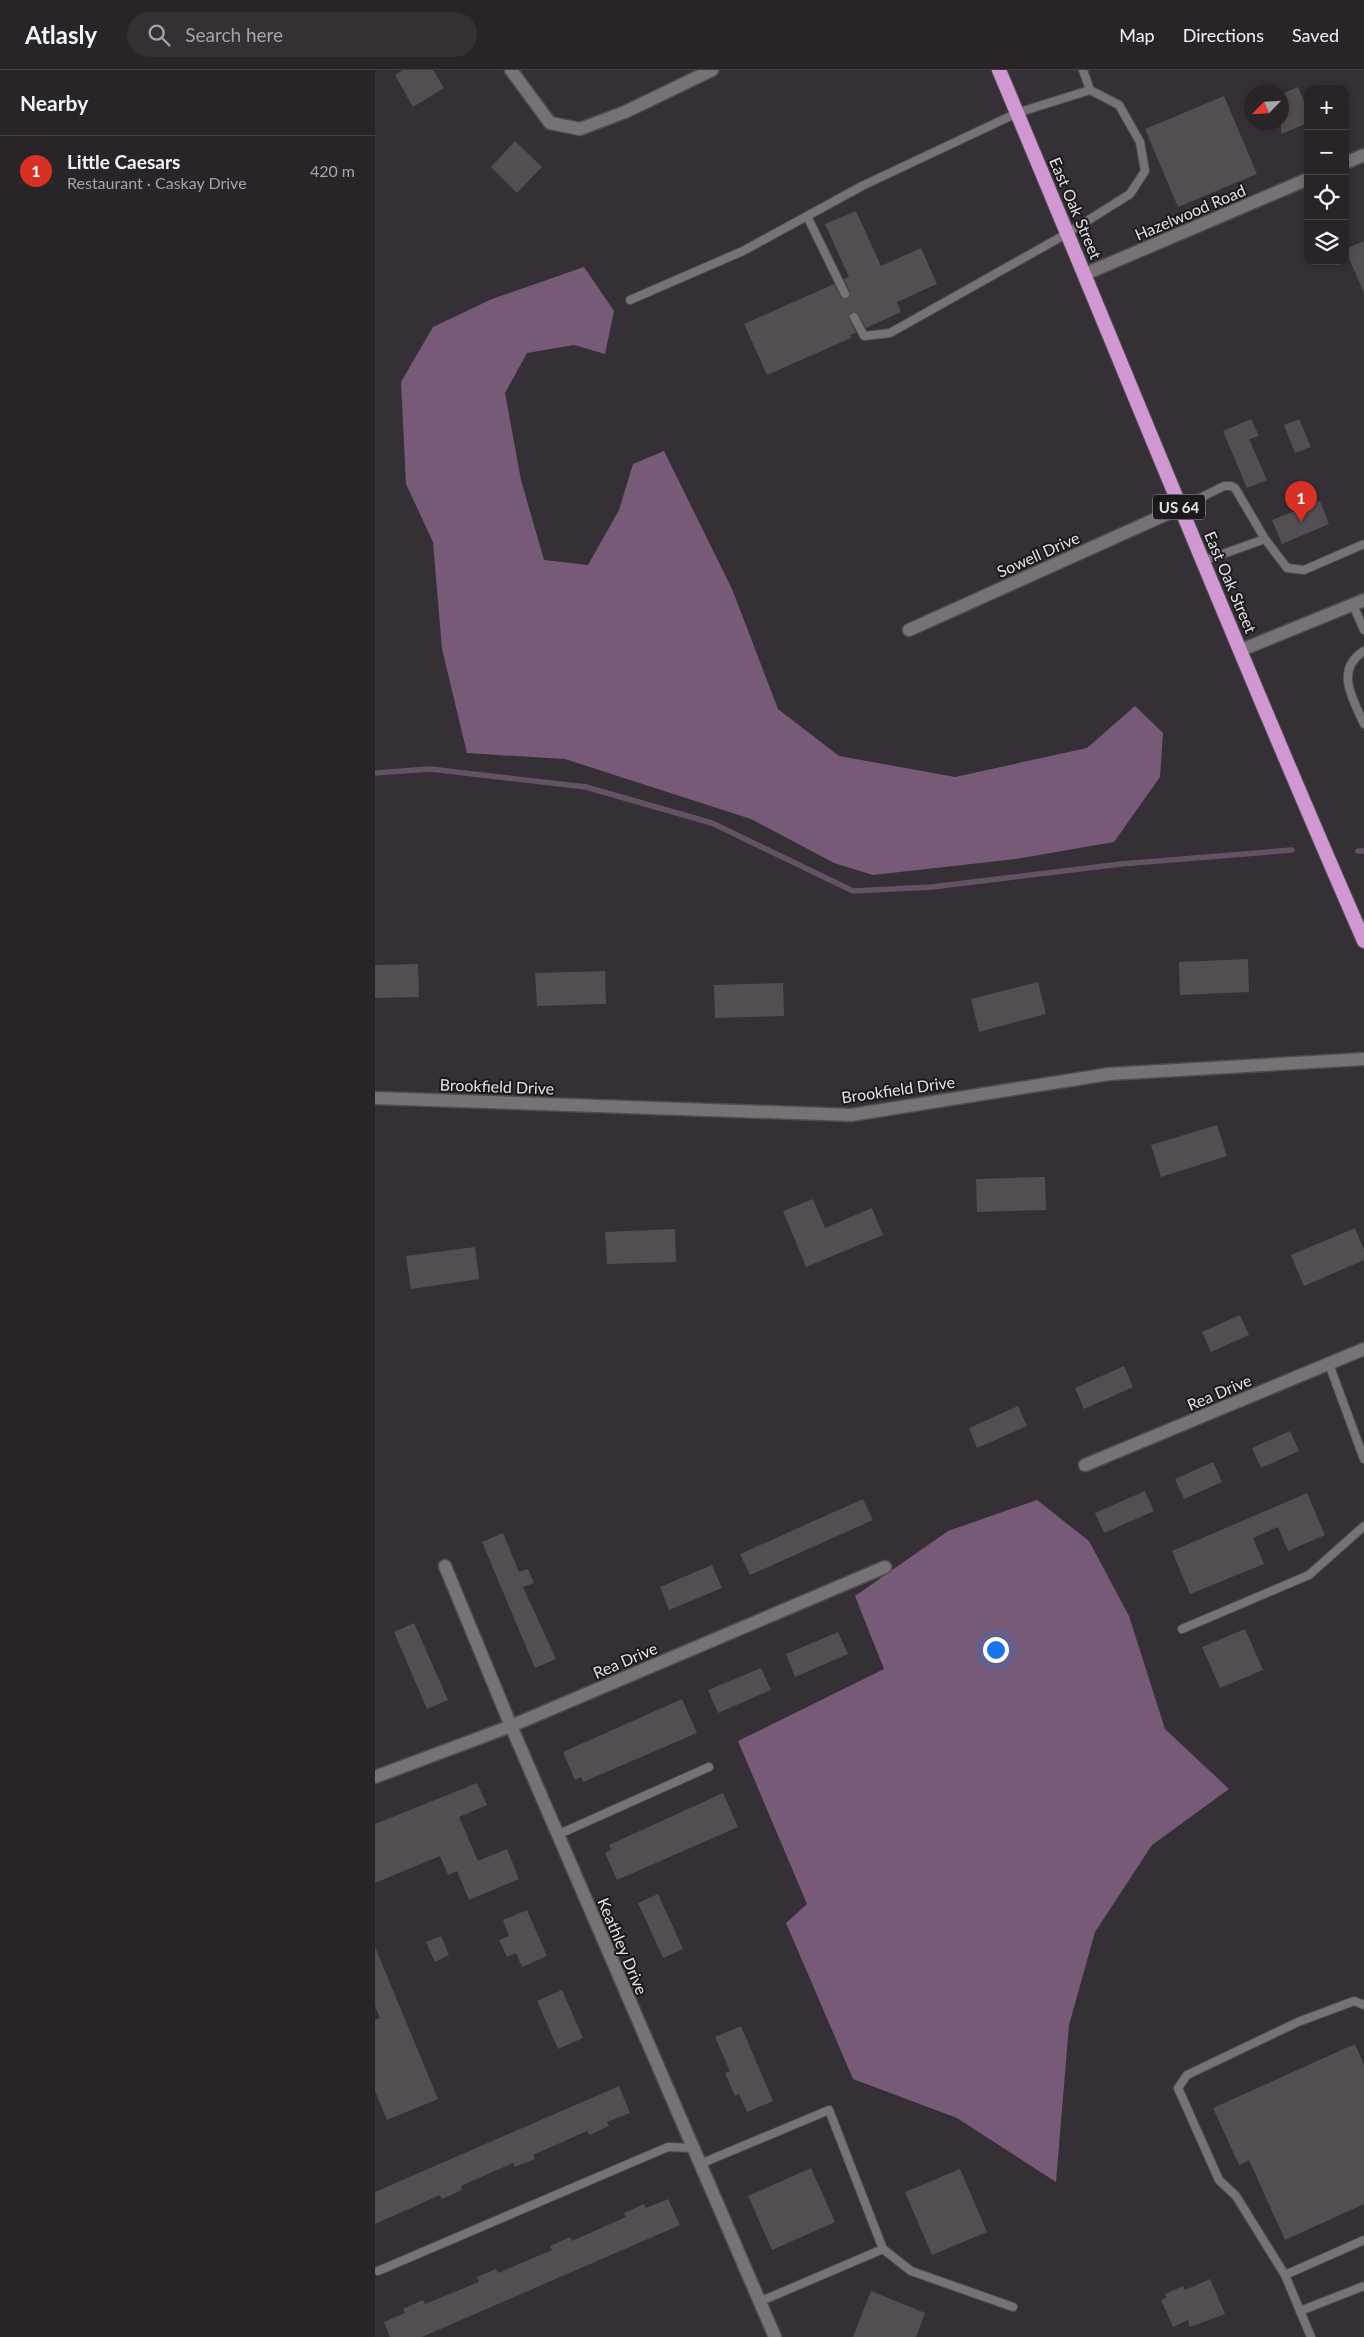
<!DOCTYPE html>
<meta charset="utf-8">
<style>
:root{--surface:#282428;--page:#343034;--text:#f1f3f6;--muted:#a5a4a8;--line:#444145;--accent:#d93025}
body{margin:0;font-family:Lato,sans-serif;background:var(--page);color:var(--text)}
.controls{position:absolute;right:15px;top:15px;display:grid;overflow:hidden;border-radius:10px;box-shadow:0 2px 8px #0003}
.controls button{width:45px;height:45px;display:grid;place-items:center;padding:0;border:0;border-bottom:1px solid var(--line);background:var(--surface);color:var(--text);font:25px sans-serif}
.compass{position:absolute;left:869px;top:15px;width:45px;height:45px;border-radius:50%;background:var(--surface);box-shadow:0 2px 8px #0003;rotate:245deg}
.you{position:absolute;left:620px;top:1579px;width:18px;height:18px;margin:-12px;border:4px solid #fff;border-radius:50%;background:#1a73e8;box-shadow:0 0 0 8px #1a73e833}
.badge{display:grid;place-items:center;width:32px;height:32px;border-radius:50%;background:var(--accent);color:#fff;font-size:16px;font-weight:700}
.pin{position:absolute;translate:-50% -41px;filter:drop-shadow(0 1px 2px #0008)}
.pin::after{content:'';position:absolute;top:26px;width:18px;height:15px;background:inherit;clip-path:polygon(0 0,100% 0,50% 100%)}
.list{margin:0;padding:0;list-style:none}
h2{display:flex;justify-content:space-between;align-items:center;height:65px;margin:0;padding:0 20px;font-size:21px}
h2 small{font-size:16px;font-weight:400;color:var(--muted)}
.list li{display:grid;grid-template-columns:32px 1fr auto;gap:15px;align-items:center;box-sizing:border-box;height:70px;padding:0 20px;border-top:1px solid var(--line)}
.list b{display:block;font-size:19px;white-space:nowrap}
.list p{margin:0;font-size:16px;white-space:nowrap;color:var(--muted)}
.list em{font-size:16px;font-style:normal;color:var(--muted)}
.icon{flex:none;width:28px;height:28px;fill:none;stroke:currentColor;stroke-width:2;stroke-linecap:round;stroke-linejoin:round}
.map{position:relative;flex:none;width:989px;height:2267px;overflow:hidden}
header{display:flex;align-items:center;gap:30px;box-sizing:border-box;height:70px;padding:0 25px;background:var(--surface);border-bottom:1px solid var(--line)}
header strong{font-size:24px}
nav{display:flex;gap:28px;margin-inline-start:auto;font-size:18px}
.search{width:350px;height:45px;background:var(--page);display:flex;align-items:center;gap:12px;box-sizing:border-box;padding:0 18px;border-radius:28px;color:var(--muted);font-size:19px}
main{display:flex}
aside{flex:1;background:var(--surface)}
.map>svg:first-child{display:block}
.forest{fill:#775a77}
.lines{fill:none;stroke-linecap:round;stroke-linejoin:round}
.stream{stroke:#635263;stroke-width:5.5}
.building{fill:#524e52}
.service-casing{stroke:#504d50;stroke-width:10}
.minor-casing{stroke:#504d50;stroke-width:15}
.trunk-casing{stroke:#504d50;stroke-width:16}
.service{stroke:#767276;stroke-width:8}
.minor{stroke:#767276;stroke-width:12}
.trunk{stroke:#d197d2;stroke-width:14}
.labels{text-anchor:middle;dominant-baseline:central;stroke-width:4;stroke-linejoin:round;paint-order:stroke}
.shield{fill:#1b191b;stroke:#a8a6a8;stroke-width:1}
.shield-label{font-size:15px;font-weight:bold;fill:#e4e2e4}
.street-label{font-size:16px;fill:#e4e2e4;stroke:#1b191b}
</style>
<header>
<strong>Atlasly</strong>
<div class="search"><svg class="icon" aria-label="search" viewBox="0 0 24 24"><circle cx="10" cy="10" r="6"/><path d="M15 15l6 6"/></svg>Search here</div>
<nav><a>Map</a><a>Directions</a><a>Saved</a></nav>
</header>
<main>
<aside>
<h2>Nearby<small></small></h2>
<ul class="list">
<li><span class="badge">1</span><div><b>Little Caesars</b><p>Restaurant · Caskay Drive</p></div><em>420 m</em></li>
</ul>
</aside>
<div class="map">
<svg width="989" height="2267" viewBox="0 0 989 2267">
<rect width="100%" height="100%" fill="#353035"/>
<g class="forest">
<polygon points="209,197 239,241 230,284 199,275 152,283 130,323 146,410 169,490 213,495 244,440 258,394 289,381 357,519 403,639 464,686 580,707 712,678 760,636 788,663 785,707 739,772 641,789 498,805 459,793 376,749 190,689 92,683 67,579 58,472 31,414 26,312 58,257 117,229"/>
<polygon points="662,1430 714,1471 754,1546 790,1659 854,1719 777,1775 720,1862 694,1955 681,2112 582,2048 478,2009 411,1853 432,1834 363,1671 509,1599 480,1526 573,1461"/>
</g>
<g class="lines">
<g class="stream">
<polyline points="0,703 55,699 211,717 337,753 478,821 557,817 746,794 917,780"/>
<polyline points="983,781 989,781"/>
</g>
</g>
<g class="building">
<polygon points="28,0 58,0 69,18 38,37 20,5"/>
<polygon points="923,17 933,41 933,53 906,64 906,24"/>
<polygon points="849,26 882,104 803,137 770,59"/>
<polygon points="140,71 167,97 142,123 116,97"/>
<polygon points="481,141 506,196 546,178 562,214 522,232 526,242 491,258 482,243 476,242 474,249 481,263 475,265 476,268 392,305 369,254 459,214 466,228 474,228 475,222 469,209 474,207 450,154"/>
<polygon points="989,171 989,223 970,179"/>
<polygon points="876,349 884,366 874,369 892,410 872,418 848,361"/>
<polygon points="924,349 936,377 920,383 909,355"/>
<polygon points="945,431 954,454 907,474 897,450"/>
<polygon points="873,889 874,922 805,925 804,892"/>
<polygon points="43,894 44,927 0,928 0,895"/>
<polygon points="230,901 231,934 162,936 160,903"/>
<polygon points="663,912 671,944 604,962 596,929"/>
<polygon points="408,913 409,946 340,948 339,915"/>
<polygon points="842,1055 852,1086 786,1107 776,1075"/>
<polygon points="670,1107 671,1140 602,1142 601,1109"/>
<polygon points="438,1129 450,1158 497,1138 508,1165 431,1197 408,1141"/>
<polygon points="980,1158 989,1180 989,1190 929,1216 916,1185"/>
<polygon points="300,1159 301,1192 232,1194 230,1162"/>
<polygon points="100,1177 104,1209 36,1219 31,1186"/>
<polygon points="865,1245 874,1265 836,1282 827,1262"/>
<polygon points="749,1296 758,1317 709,1339 700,1318"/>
<polygon points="643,1336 652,1356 602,1378 594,1358"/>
<polygon points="915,1361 924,1381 886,1398 877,1378"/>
<polygon points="838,1392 847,1412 809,1429 800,1409"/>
<polygon points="770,1421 779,1441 729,1463 720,1443"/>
<polygon points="932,1423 950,1465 913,1481 903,1457 878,1468 889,1494 815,1524 797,1481"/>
<polygon points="488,1429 498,1450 375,1505 365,1484"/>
<polygon points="128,1463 144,1502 153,1499 159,1513 148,1517 181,1589 160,1598 107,1472"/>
<polygon points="337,1495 347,1518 294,1540 285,1517"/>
<polygon points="39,1553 73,1630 52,1639 19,1562"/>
<polygon points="870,1559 888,1600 845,1618 827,1577"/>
<polygon points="463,1562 473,1584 420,1607 411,1584"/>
<polygon points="386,1598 396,1620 343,1643 333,1620"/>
<polygon points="307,1629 322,1663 208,1712 206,1707 200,1710 188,1682"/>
<polygon points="102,1713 112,1735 84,1747 103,1791 132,1779 144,1809 94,1830 82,1801 73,1805 65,1786 0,1813 0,1754"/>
<polygon points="348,1723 363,1757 242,1810 230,1783 236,1780 234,1775"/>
<polygon points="283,1824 308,1879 288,1888 263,1833"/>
<polygon points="152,1840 172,1886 147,1897 141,1883 132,1887 124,1870 134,1866 128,1850"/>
<polygon points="66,1866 74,1885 60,1892 51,1872"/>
<polygon points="0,1877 63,2029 12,2050 0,2021 0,1950 5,1948 0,1936"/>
<polygon points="187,1920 208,1968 183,1979 162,1931"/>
<polygon points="366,1956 398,2031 372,2042 364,2024 360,2026 350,2003 355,2001 340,1967"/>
<polygon points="980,1974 989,1995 989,2134 910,2170 874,2090 864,2095 838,2038"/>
<polygon points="244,2016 255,2043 232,2052 234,2056 215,2065 212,2061 158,2085 160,2089 140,2097 138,2093 86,2116 87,2120 67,2129 65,2125 0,2154 0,2122"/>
<polygon points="436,2098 460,2152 397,2180 373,2126"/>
<polygon points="585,2099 612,2162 557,2185 530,2122"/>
<polygon points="293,2129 305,2155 47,2267 15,2267 9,2252 30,2243 28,2239 48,2230 50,2234 72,2225 104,2212 102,2207 121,2199 123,2203 146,2193 177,2180 175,2176 195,2167 197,2171 251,2147 249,2143 269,2134 271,2138"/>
<polygon points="835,2209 850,2244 815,2257 813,2250 798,2257 786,2230 792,2227 790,2224 808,2216 810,2220"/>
<polygon points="496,2221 550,2243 541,2267 478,2267"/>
</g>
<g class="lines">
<defs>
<g id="service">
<polyline points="708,0 715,20"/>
<polyline points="432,146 470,224"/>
<polyline points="255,230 368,181 487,116 642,43 715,20 744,35 765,72 770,101 755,124 693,163 515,263 489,266 479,247"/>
<polyline points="805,438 849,416 856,416 860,418 890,469 912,498 929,500 989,474"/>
<polyline points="828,491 890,469"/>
<polyline points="978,535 989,560"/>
<path d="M989,581c-30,19 -11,48 0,73"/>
<polyline points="954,1294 989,1389"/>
<polyline points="807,1559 934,1505 989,1456"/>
<polyline points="182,1765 334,1697"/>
<polyline points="325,2094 454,2040 508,2179 384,2232"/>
<polyline points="508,2179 536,2201 638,2237"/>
<polyline points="3,2201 293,2077 318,2078"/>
<polyline points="910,2205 989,2170"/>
<polyline points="925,2241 989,2216"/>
<polyline points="936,2267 910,2205 861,2126 844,2110 803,2018 812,2005 923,1952 979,1931 989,1935"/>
</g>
<g id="minor">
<polyline points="136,0 175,53 205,59 250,42 337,0"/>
<polyline points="970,93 989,85"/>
<polyline points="710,204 933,109"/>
<polyline points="534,560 805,438"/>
<polyline points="866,580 989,530"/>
<polyline points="0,1028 476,1045 734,1004 989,989"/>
<polyline points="710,1395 989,1279"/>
<polyline points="70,1496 136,1656 400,2267"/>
<polyline points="0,1707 136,1656 510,1497"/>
</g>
<path id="trunk" d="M624,0c122,290 239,583 365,871"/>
</defs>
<use href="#service" class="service-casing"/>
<use href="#minor" class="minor-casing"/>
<use href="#trunk" class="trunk-casing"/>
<use href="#service" class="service"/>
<use href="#minor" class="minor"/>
<use href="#trunk" class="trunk"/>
</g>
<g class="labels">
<rect class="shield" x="778" y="424.5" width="52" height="25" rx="4"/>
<g class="shield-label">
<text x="804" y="437">US 64</text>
</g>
<g class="street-label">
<text transform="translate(701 138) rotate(67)">East Oak Street</text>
<text transform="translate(815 142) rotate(-23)">Hazelwood Road</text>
<text transform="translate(663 484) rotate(-24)">Sowell Drive</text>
<text transform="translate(856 512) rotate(67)">East Oak Street</text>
<text transform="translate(122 1016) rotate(2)">Brookfield Drive</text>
<text transform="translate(523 1019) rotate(-8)">Brookfield Drive</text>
<text transform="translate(844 1322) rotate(-23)">Rea Drive</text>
<text transform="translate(250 1590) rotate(-23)">Rea Drive</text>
<text transform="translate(248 1876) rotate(67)">Keathley Drive</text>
</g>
</g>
</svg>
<div class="controls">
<button>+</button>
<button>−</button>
<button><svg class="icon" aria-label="locate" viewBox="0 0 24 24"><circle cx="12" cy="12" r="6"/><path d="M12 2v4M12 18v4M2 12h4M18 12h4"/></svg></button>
<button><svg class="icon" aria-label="layers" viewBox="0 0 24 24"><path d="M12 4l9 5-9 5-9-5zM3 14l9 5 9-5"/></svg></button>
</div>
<svg class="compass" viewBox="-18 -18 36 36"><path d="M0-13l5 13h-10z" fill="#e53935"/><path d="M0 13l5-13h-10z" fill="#a5a4a8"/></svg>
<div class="you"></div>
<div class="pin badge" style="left:926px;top:452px">1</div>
</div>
</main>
